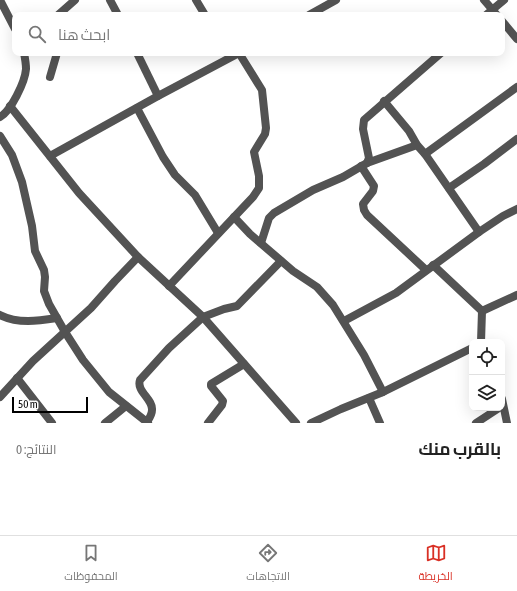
<!DOCTYPE html>
<html lang="ar">
<meta charset="utf-8">
<style>
:root{--surface:#fff;--page:#f6f6f6;--text:#222;--muted:#767676;--line:#e0e0e0;--accent:#d93025}
body{margin:0;font-family:"Asap Condensed",Cairo,sans-serif;background:var(--page);color:var(--text);direction:rtl}
.controls{position:absolute;right:12px;bottom:12px;display:grid;overflow:hidden;border-radius:8px;box-shadow:0 4px 16px #0002}
.controls button{width:36px;height:36px;display:grid;place-items:center;padding:0;border:0;border-bottom:1px solid var(--line);background:var(--surface);color:var(--text);font:20px sans-serif}
.scale{position:absolute;left:12px;bottom:10px;width:76px;box-sizing:border-box;padding-left:4px;border:2px solid #000;border-top:0;font-size:11px;line-height:14px;white-space:nowrap;color:#000;-webkit-text-stroke:3px #fff;paint-order:stroke}
.list{margin:0;padding:0;list-style:none}
h2{display:flex;justify-content:space-between;align-items:center;height:52px;margin:0;padding:0 16px;font-size:17px}
h2 small{font-size:13px;font-weight:400;color:var(--muted)}
.icon{flex:none;width:22px;height:22px;fill:none;stroke:currentColor;stroke-width:2;stroke-linecap:round;stroke-linejoin:round}
.map{position:relative;flex:none;width:517px;height:423px;overflow:hidden;direction:ltr}
.search{position:absolute;background:var(--surface);box-shadow:0 4px 16px #0002;left:12px;right:12px;top:12px;height:44px;display:flex;align-items:center;gap:10px;box-sizing:border-box;padding:0 14px;border-radius:8px;color:var(--muted);font-size:15px}
.sheet{height:112px;background:var(--surface)}
nav{display:flex;justify-content:space-around;align-items:center;box-sizing:border-box;height:56px;border-top:1px solid var(--line);background:var(--surface);font-size:11px;color:var(--muted)}
nav a{display:grid;justify-items:center;gap:2px}
nav .on{color:var(--accent)}
.map>svg:first-child{display:block}
.lines{fill:none;stroke-linecap:round;stroke-linejoin:round}
.street{stroke:#535353;stroke-width:8}
</style>
<div class="map">
<svg width="517" height="423" viewBox="0 0 517 423">
<rect width="100%" height="100%" fill="#fff"/>
<g class="lines">
<g class="street">
<polyline points="0,0 15,29"/>
<polyline points="110,0 118,15"/>
<polyline points="196,0 205,15"/>
<polyline points="484,0 497,15"/>
<polyline points="58,15 75,0"/>
<polyline points="309,15 336,0"/>
<polyline points="486,15 504,0"/>
<polyline points="502,21 517,39"/>
<polyline points="137,53 158,96"/>
<polyline points="50,77 57,53"/>
<polyline points="384,101 409,131 417,145 425,154 479,232"/>
<polyline points="10,106 79,193 138,257 203,317 296,423"/>
<polyline points="137,108 163,157 175,175 195,195 218,233"/>
<path d="M0,117c11,-6 25,-35 26,-48 0,-5 -1,-11 -2,-16"/>
<polyline points="0,136 12,155 22,182 32,226 35,251 44,270 45,277 44,291 49,304 65,332 83,360 109,392 148,423"/>
<polyline points="425,154 517,87"/>
<polyline points="50,156 158,96 239,53"/>
<polyline points="367,163 369,158 363,129 364,120 441,53"/>
<polyline points="361,166 374,186 373,191 363,204 364,210 367,215 426,270"/>
<polyline points="449,188 484,164 517,139"/>
<polyline points="234,217 250,234 293,271 317,287 333,305 364,355 383,392"/>
<polyline points="261,243 269,218 274,213 313,190 343,177 367,163 417,145"/>
<polyline points="433,265 482,311 481,342"/>
<polyline points="169,286 253,197 259,188 259,176 254,152 265,134 266,128 262,90 239,53"/>
<polyline points="482,311 517,295"/>
<path d="M0,315c18,9 38,6 57,3"/>
<polyline points="344,321 396,293 479,232 503,216 517,209"/>
<polyline points="17,378 52,423"/>
<polyline points="0,397 33,361 91,308 115,281 138,257"/>
<polyline points="369,398 380,423"/>
<polyline points="502,399 507,423"/>
<path d="M147,422c2,-3 5,-8 5,-12 1,-11 -16,-19 -12,-30l29,-32 34,-31 21,-8 13,-3 44,-45"/>
<polyline points="105,423 126,406"/>
<polyline points="208,423 222,405 223,401 211,386 211,384 244,364"/>
<polyline points="311,423 341,409 383,392 472,348"/>
<polyline points="476,423 499,408"/>
</g>
</g>
</svg>
<div class="controls">
<button><svg class="icon" aria-label="locate" viewBox="0 0 24 24"><circle cx="12" cy="12" r="6"/><path d="M12 2v4M12 18v4M2 12h4M18 12h4"/></svg></button>
<button><svg class="icon" aria-label="layers" viewBox="0 0 24 24"><path d="M12 4l9 5-9 5-9-5zM3 14l9 5 9-5"/></svg></button>
</div>
<div class="scale">50 m</div>
<div class="search"><svg class="icon" aria-label="search" viewBox="0 0 24 24"><circle cx="10" cy="10" r="6"/><path d="M15 15l6 6"/></svg>ابحث هنا</div>
</div>
<section class="sheet">
<h2>بالقرب منك<small>النتائج: 0</small></h2>
<ul class="list">
</ul>
</section>
<nav>
<a class="on"><svg class="icon" aria-label="map" viewBox="0 0 24 24"><path d="M3 6l6-2 6 2 6-2v14l-6 2-6-2-6 2zM9 4v14M15 6v14"/></svg>الخريطة</a>
<a><svg class="icon" aria-label="directions" viewBox="0 0 24 24"><path d="M12 3l9 9-9 9-9-9zM9 14v-3h6M13 9l2 2-2 2"/></svg>الاتجاهات</a>
<a><svg class="icon" aria-label="saved" viewBox="0 0 24 24"><path d="M7 4h10v16l-5-4-5 4z"/></svg>المحفوظات</a>
</nav>
